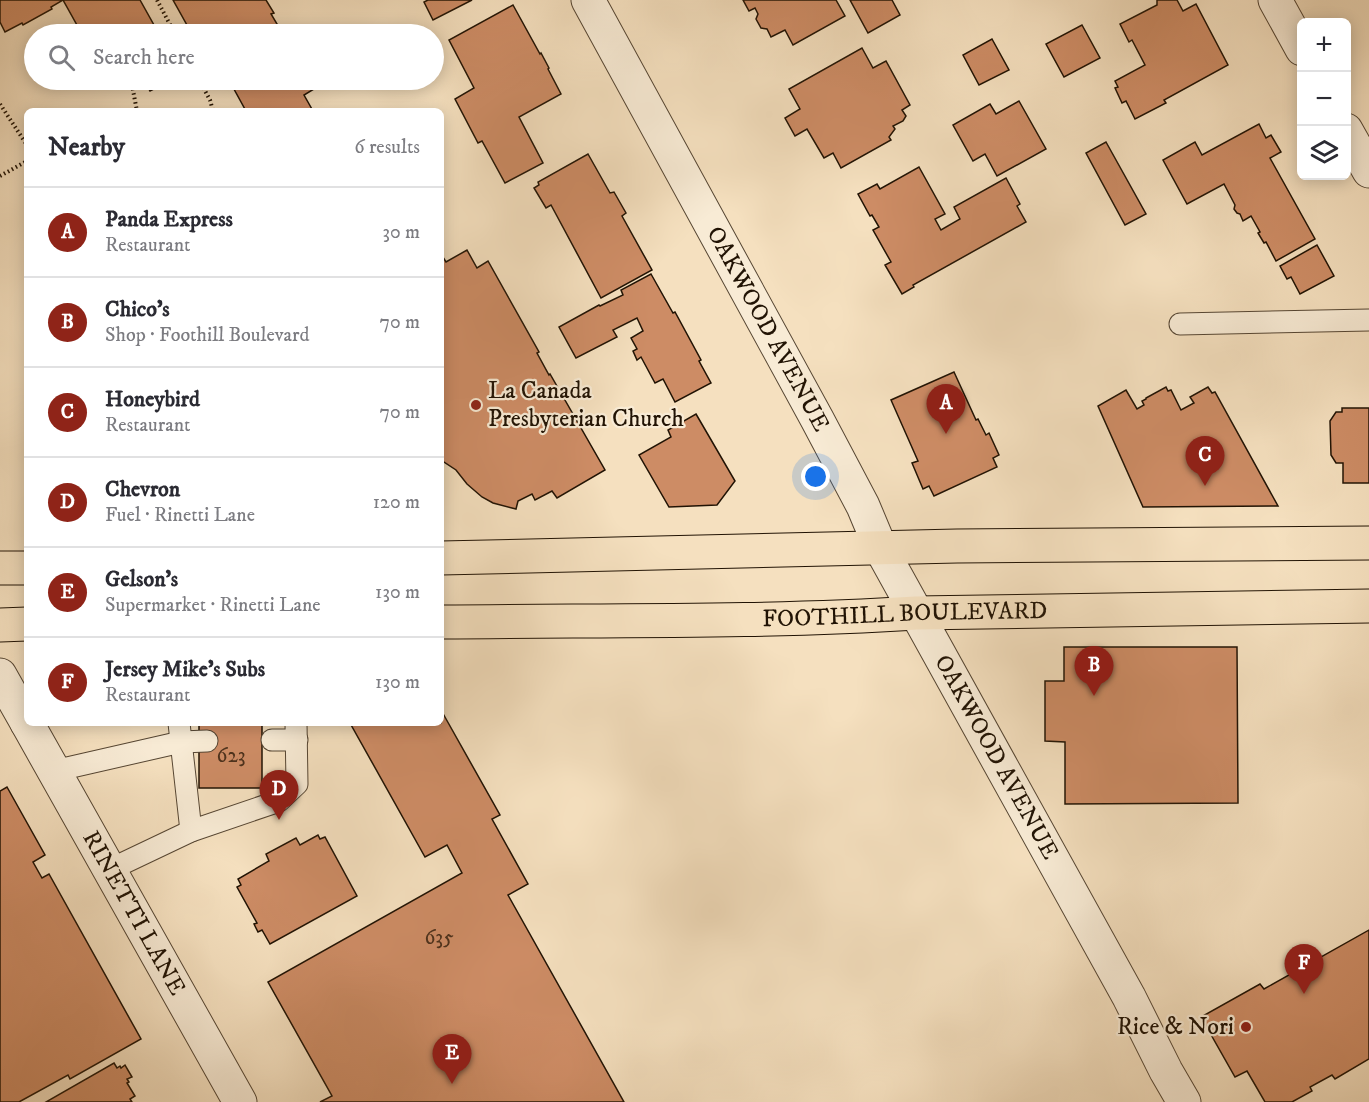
<!DOCTYPE html>
<meta charset="utf-8">
<style>
:root{--surface:#fff;--page:#f2f2f3;--text:#2b2b33;--muted:#7c7c81;--line:#e1e1e2;--accent:#8f2418}
body{margin:0;font-family:"IM FELL DW Pica",serif;background:var(--page);color:var(--text)}
.controls{position:absolute;right:18px;top:18px;display:grid;overflow:hidden;border-radius:9px;box-shadow:0 3px 15px #0003}
.controls button{width:54px;height:54px;display:grid;place-items:center;padding:0;border:0;border-bottom:2px solid var(--line);background:var(--surface);color:var(--text);font:30px sans-serif}
.you{position:absolute;left:816px;top:477px;width:21px;height:21px;margin:-15px;border:4px solid #fff;border-radius:50%;background:#1a73e8;box-shadow:0 0 0 9px #1a73e833}
.badge{display:grid;place-items:center;width:39px;height:39px;border-radius:50%;background:var(--accent);color:#fff;font-size:20px;font-weight:700}
.pin{position:absolute;translate:-50% -50px;filter:drop-shadow(0 2px 3px #0008)}
.pin::after{content:'';position:absolute;top:32px;width:21px;height:18px;background:inherit;clip-path:polygon(0 0,100% 0,50% 100%)}
.list{margin:0;padding:0;list-style:none}
h2{display:flex;justify-content:space-between;align-items:center;height:78px;margin:0;padding:0 24px;font-size:26px}
h2 small{font-size:20px;font-weight:400;color:var(--muted)}
.list li{display:grid;grid-template-columns:39px 1fr auto;gap:18px;align-items:center;box-sizing:border-box;height:90px;padding:0 24px;border-top:2px solid var(--line)}
.list b{display:block;font-size:22px;white-space:nowrap}
.list p{margin:0;font-size:20px;white-space:nowrap;color:var(--muted)}
.list em{font-size:20px;font-style:normal;color:var(--muted)}
.icon{flex:none;width:33px;height:33px;fill:none;stroke:currentColor;stroke-width:2;stroke-linecap:round;stroke-linejoin:round}
.map{position:relative;flex:none;width:1369px;height:1102px;overflow:hidden}
.search{position:absolute;background:var(--surface);box-shadow:0 3px 15px #0003;left:24px;top:24px;width:420px;height:66px;display:flex;align-items:center;gap:15px;box-sizing:border-box;padding:0 21px;border-radius:33px;color:var(--muted);font-size:22px}
.panel{position:absolute;background:var(--surface);box-shadow:0 3px 15px #0003;left:24px;top:108px;width:420px;height:618px;border-radius:9px}
.map>svg:first-child{display:block}
.building{fill:#cd8c65;stroke:#211304;stroke-width:1.5}
.lines{fill:none;stroke-linecap:round;stroke-linejoin:round}
.service-casing{stroke:#564633;stroke-width:23}
.minor-casing{stroke:#564633;stroke-width:35}
.tertiary-casing{stroke:#564633;stroke-width:35}
.primary-casing{stroke:#211304;stroke-width:35}
.path{stroke:#211304;stroke-width:4;stroke-dasharray:1.5 3;stroke-linecap:butt}
.service{stroke:#f8ebd5;stroke-width:21}
.minor{stroke:#f8ebd5;stroke-width:33}
.tertiary{stroke:#f8ebd5;stroke-width:33}
.primary{stroke:#f5e0bf;stroke-width:33}
.poi-dot{fill:#8f2418;stroke:#f8ebd5;stroke-width:2}
.labels{text-anchor:middle;dominant-baseline:central;stroke-width:4.5;stroke-linejoin:round;paint-order:stroke}
.number-label{font-size:21px;fill:#4c311c}
.street-label{font-size:24px;fill:#211304;stroke:#f8ebd5}
.poi-label{font-size:24px;fill:#211304;stroke:#f8ebd5;text-anchor:start}
</style>
<div class="map">
<svg width="1369" height="1102" viewBox="0 0 1369 1102">
<rect width="100%" height="100%" fill="#f5e0bf"/>
<filter id="stains"><feTurbulence type="fractalNoise" baseFrequency=".00333" numOctaves="4"/><feColorMatrix values="0 0 0 0 .2 0 0 0 0 .09 0 0 0 0 .02 0 0 0 .5 -.17"/></filter>
<radialGradient id="worn" r=".72"><stop offset=".6" stop-color="#630" stop-opacity="0"/><stop offset="1" stop-color="#630" stop-opacity=".3"/></radialGradient>
<g class="building">
<polygon points="0,0 63,0 51,7 52,9 23,25 22,23 5,32 0,22"/>
<polygon points="63,0 140,0 159,34 82,34"/>
<polygon points="173,0 266,0 274,13 271,14 283,34 192,34"/>
<polygon points="428,0 472,0 433,20 424,2"/>
<polygon points="743,0 836,0 845,16 793,45 785,30 771,37 767,29 761,28 756,19 758,14 755,8 749,11"/>
<polygon points="850,0 892,0 900,15 868,33"/>
<polygon points="1157,0 1177,0 1183,11 1196,4 1228,65 1164,100 1166,103 1135,119 1126,101 1122,103 1115,88 1118,87 1115,81 1145,65 1132,40 1129,42 1120,24 1157,5"/>
<polygon points="513,5 540,54 541,53 549,68 548,69 561,94 519,117 543,163 505,183 482,141 478,143 455,99 474,88 449,40"/>
<polygon points="1082,25 1100,58 1064,77 1046,44"/>
<polygon points="992,39 1009,70 979,85 963,55"/>
<polygon points="862,48 873,68 886,61 910,105 902,110 906,116 903,121 893,126 895,129 889,137 891,140 841,168 833,153 824,158 807,129 795,136 785,118 800,109 789,89"/>
<polygon points="144,80 171,80 150,91"/>
<polygon points="229,80 309,80 314,89 304,95 313,111 246,111"/>
<polygon points="1019,101 1046,149 997,176 985,154 973,161 953,125 990,104 996,114"/>
<polygon points="1259,124 1266,138 1271,135 1281,152 1270,158 1315,239 1276,261 1266,242 1264,243 1258,233 1260,232 1251,216 1243,221 1240,214 1237,213 1234,209 1235,205 1224,184 1187,204 1163,160 1195,142 1202,155"/>
<polygon points="1106,142 1146,214 1125,225 1086,153"/>
<polygon points="588,154 610,193 614,192 626,213 622,216 652,270 601,298 551,205 546,208 534,188 539,185 538,182"/>
<polygon points="919,167 945,214 935,219 941,230 960,219 954,207 1006,178 1020,204 1017,206 1026,222 913,285 914,287 902,294 885,265 891,262 873,230 879,227 872,215 870,216 858,194 877,184 880,189"/>
<polygon points="1317,245 1334,276 1300,294 1291,277 1287,279 1280,266"/>
<polygon points="467,250 477,268 488,261 539,352 537,353 549,375 550,374 605,470 557,498 552,491 535,500 532,494 518,501 516,509 493,503 482,497 467,484 456,470 441,460 441,254 446,262"/>
<polygon points="651,274 673,313 675,312 701,360 699,361 711,383 675,402 663,379 655,383 641,357 637,360 633,351 637,349 631,338 643,331 637,318 613,330 617,337 576,358 559,327 599,305 600,306 623,295 621,290"/>
<polygon points="954,372 976,420 978,419 986,435 989,433 999,455 993,458 997,467 934,496 929,486 923,489 912,463 918,461 891,400"/>
<polygon points="1166,387 1168,391 1171,390 1181,410 1194,403 1190,397 1208,387 1212,393 1215,392 1278,506 1143,507 1098,406 1126,390 1137,409 1144,405 1142,401 1146,399 1146,398"/>
<polygon points="1342,408 1369,408 1369,483 1343,483 1343,463 1336,463 1331,455 1330,421 1336,412 1342,412"/>
<polygon points="696,414 735,481 717,505 669,507 639,455 671,437 668,430"/>
<polygon points="1064,647 1237,647 1238,803 1065,804 1065,742 1045,741 1045,681 1064,681"/>
<polygon points="441,710 500,815 492,819 528,884 508,895 624,1102 320,1102 332,1096 268,982 462,873 447,845 425,857 350,723 441,723"/>
<rect x="199" y="723" width="63" height="65"/>
<polygon points="7,787 45,855 33,862 42,878 49,874 141,1039 70,1079 68,1075 19,1102 0,1102 0,791"/>
<polygon points="318,835 320,839 325,837 357,896 270,944 262,930 258,932 254,924 257,923 237,887 241,885 238,879 269,861 266,854 296,838 300,845"/>
<polygon points="1369,930 1369,1059 1335,1079 1332,1075 1310,1087 1312,1091 1292,1102 1265,1102 1247,1071 1235,1077 1201,1017 1260,984 1264,989"/>
<polygon points="114,1063 117,1068 120,1066 121,1068 125,1065 132,1077 127,1079 129,1082 127,1083 135,1096 130,1099 132,1102 46,1102"/>
</g>
<g class="lines">
<defs>
<g id="service">
<polyline points="1180,324 1369,320"/>
<polyline points="179,723 191,831"/>
<polyline points="272,740 297,740"/>
<polyline points="54,771 181,742 207,741"/>
<polyline points="109,870 191,831 279,801 297,784 296,723"/>
</g>
<g id="minor">
<path id="s1" d="M588,0l229,419 46,87 18,43"/>
<polyline points="1275,0 1302,49"/>
<polyline points="1346,130 1369,171"/>
<polyline points="0,675 27,723"/>
<path id="s2" d="M27,723l213,379"/>
</g>
<g id="tertiary">
<path id="s3" d="M881,549l248,448 37,74 18,31"/>
</g>
<g id="primary">
<polyline points="441,558 957,546 1369,543"/>
<polyline points="0,568 27,568"/>
<path id="s4" d="M441,622c158,-2 317,1 475,-9l453,-7"/>
<polyline points="0,625 27,624"/>
</g>
</defs>
<use href="#service" class="service-casing"/>
<use href="#minor" class="minor-casing"/>
<use href="#tertiary" class="tertiary-casing"/>
<use href="#primary" class="primary-casing"/>
<g class="path">
<polyline points="157,0 175,34"/>
<polyline points="131,80 137,111"/>
<polyline points="199,80 210,100 213,111"/>
<polyline points="0,104 27,145"/>
<polyline points="0,176 27,161"/>
<polyline points="441,485 445,487"/>
</g>
<use href="#service" class="service"/>
<use href="#minor" class="minor"/>
<use href="#tertiary" class="tertiary"/>
<use href="#primary" class="primary"/>
</g>
<g class="poi-dot">
<circle cx="476" cy="405" r="6"/>
<circle cx="1246" cy="1027" r="6"/>
</g>
<g class="labels">
<g class="number-label">
<text x="231" y="756">623</text>
<text x="439" y="938">635</text>
</g>
<g class="street-label">
<text stroke="none"><textPath href="#s1" startOffset="375">OAKWOOD AVENUE</textPath></text>
<text stroke="none"><textPath href="#s4" startOffset="464">FOOTHILL BOULEVARD</textPath></text>
<text stroke="none"><textPath href="#s3" startOffset="238">OAKWOOD AVENUE</textPath></text>
<text stroke="none"><textPath href="#s2" startOffset="218">RINETTI LANE</textPath></text>
</g>
<g class="poi-label">
<text x="488" y="391">La Canada<tspan x="488" dy="28">Presbyterian Church</tspan></text>
<text x="1234" y="1027" text-anchor="end">Rice &amp; Nori</text>
</g>
</g>
<rect width="100%" height="100%" filter="url(#stains)"/>
<rect width="100%" height="100%" fill="url(#worn)"/>
</svg>
<div class="controls">
<button>+</button>
<button>−</button>
<button><svg class="icon" aria-label="layers" viewBox="0 0 24 24"><path d="M12 4l9 5-9 5-9-5zM3 14l9 5 9-5"/></svg></button>
</div>
<div class="you"></div>
<div class="pin badge" style="left:946px;top:434px">A</div>
<div class="pin badge" style="left:1094px;top:696px">B</div>
<div class="pin badge" style="left:1205px;top:486px">C</div>
<div class="pin badge" style="left:279px;top:820px">D</div>
<div class="pin badge" style="left:452px;top:1084px">E</div>
<div class="pin badge" style="left:1304px;top:994px">F</div>
<div class="search"><svg class="icon" aria-label="search" viewBox="0 0 24 24"><circle cx="10" cy="10" r="6"/><path d="M15 15l6 6"/></svg>Search here</div>
<section class="panel">
<h2>Nearby<small>6 results</small></h2>
<ul class="list">
<li><span class="badge">A</span><div><b>Panda Express</b><p>Restaurant</p></div><em>30 m</em></li>
<li><span class="badge">B</span><div><b>Chico's</b><p>Shop · Foothill Boulevard</p></div><em>70 m</em></li>
<li><span class="badge">C</span><div><b>Honeybird</b><p>Restaurant</p></div><em>70 m</em></li>
<li><span class="badge">D</span><div><b>Chevron</b><p>Fuel · Rinetti Lane</p></div><em>120 m</em></li>
<li><span class="badge">E</span><div><b>Gelson's</b><p>Supermarket · Rinetti Lane</p></div><em>130 m</em></li>
<li><span class="badge">F</span><div><b>Jersey Mike's Subs</b><p>Restaurant</p></div><em>130 m</em></li>
</ul>
</section>
</div>
